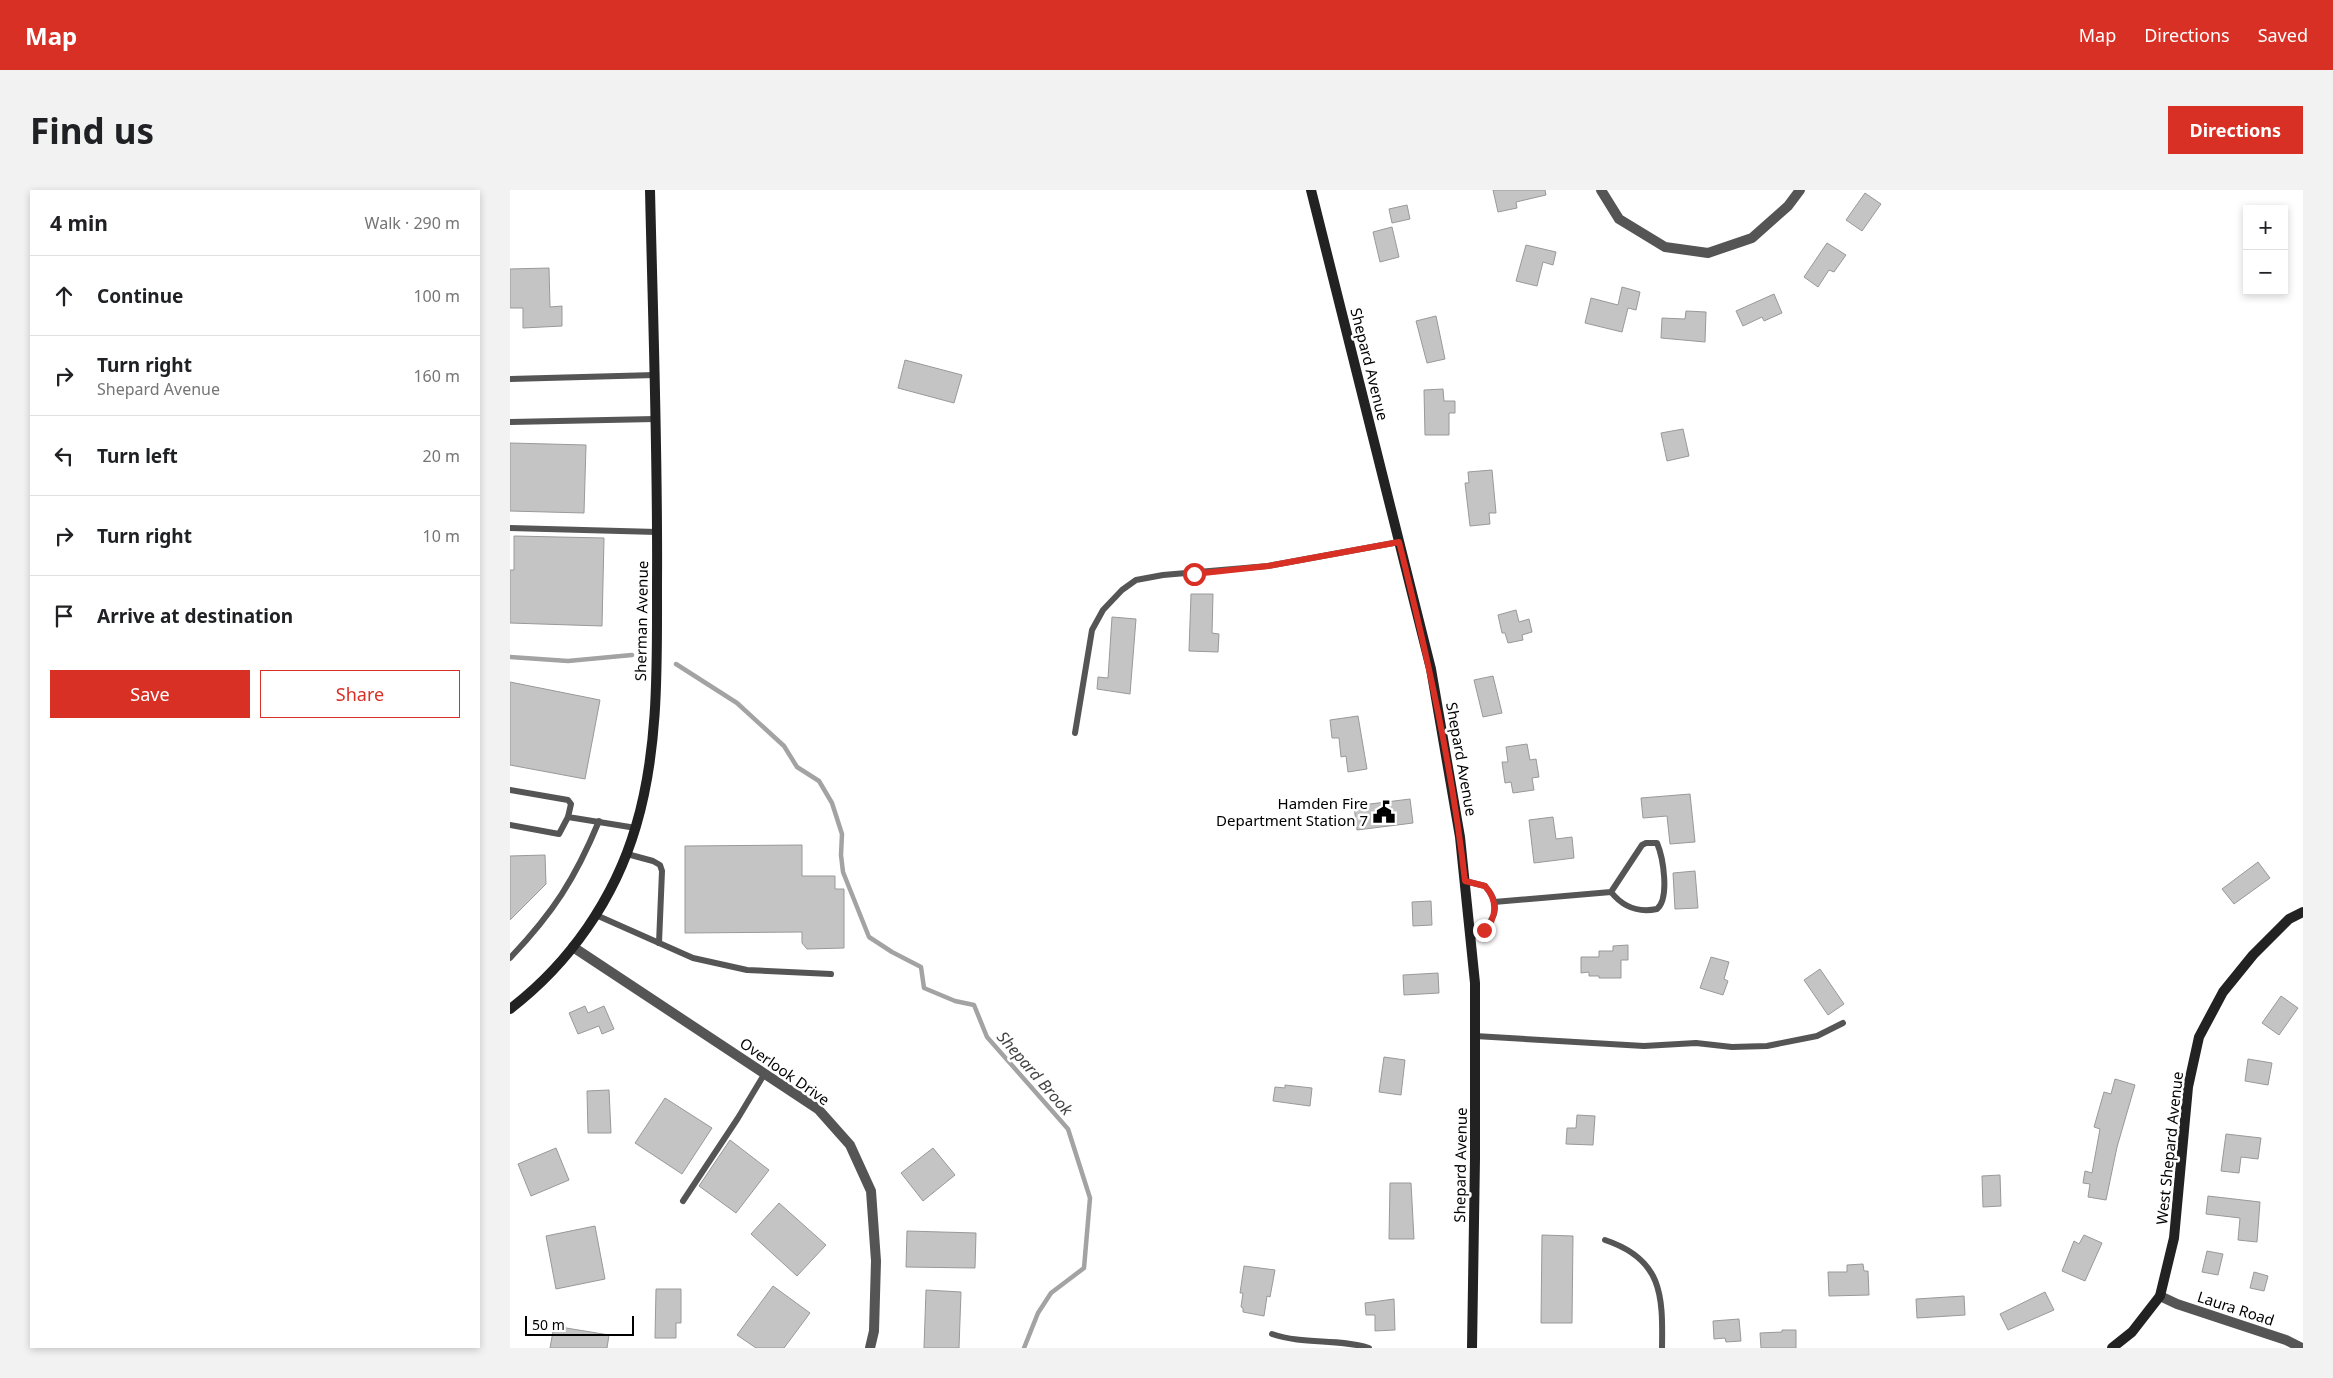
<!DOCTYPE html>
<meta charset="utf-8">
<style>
:root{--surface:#fff;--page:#f2f2f2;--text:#202124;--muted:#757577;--line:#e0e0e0;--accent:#d93025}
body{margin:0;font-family:"Noto Sans",sans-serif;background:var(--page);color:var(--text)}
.controls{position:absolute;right:15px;top:15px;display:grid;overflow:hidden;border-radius:0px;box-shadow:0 2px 8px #0003}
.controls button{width:45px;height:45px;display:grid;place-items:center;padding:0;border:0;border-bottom:1px solid var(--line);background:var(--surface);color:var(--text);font:25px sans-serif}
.scale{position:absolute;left:15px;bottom:12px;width:109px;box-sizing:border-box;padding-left:5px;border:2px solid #000;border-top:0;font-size:14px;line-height:18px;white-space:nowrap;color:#000;-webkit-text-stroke:4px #fff;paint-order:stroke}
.stop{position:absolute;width:15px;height:15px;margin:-11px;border:4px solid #d93025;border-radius:50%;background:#fff}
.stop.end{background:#d93025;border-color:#fff;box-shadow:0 1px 5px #0008}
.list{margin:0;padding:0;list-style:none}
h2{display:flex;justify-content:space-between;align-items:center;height:65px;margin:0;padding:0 20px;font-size:21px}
h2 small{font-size:16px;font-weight:400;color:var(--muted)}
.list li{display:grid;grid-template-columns:32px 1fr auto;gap:15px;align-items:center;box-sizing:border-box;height:80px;padding:0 20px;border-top:1px solid var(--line)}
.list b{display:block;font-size:19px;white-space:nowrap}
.list p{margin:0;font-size:16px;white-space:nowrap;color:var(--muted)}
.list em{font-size:16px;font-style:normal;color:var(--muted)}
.actions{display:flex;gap:10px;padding:15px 20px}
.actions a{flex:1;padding:11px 0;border:1px solid var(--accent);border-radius:0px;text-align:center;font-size:18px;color:var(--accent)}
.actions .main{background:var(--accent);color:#fff}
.icon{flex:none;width:28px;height:28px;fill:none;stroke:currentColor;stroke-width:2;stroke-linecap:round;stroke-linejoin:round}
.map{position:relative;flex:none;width:1793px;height:1158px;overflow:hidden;border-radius:0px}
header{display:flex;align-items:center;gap:30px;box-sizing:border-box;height:70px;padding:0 25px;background:var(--accent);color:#fff}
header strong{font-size:24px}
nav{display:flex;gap:28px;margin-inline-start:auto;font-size:18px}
.intro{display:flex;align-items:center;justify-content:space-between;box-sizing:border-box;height:120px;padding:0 30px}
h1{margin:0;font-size:35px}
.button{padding:12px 22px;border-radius:0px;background:var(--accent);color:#fff;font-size:18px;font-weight:700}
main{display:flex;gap:30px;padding:0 30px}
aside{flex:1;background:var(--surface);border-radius:0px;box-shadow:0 2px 8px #0003}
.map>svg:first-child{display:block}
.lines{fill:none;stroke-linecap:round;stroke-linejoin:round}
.stream{stroke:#a3a3a3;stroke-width:4.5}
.building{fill:#c4c4c4;stroke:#999}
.lane{stroke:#555;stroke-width:6}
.street{stroke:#555;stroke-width:10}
.secondary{stroke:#222;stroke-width:10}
.route{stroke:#d93025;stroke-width:6}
.labels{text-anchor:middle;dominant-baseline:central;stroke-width:5;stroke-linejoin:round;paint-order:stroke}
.street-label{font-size:15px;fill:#000;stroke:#fff}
.poi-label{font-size:15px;fill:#000;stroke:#fff;text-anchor:end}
.water-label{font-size:16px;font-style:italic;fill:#444;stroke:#fff}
</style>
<header>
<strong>Map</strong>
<nav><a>Map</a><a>Directions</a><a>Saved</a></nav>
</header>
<div class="intro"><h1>Find us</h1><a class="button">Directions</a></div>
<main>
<aside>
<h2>4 min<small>Walk · 290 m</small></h2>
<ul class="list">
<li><svg class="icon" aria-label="ahead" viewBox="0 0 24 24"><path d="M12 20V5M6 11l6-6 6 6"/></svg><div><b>Continue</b></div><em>100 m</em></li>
<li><svg class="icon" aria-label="right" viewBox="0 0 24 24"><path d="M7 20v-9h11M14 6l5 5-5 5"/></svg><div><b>Turn right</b><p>Shepard Avenue</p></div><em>160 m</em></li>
<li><svg class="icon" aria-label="left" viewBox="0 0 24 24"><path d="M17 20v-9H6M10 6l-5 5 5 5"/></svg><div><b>Turn left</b></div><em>20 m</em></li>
<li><svg class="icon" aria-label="right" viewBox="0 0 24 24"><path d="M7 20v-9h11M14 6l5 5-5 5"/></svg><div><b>Turn right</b></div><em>10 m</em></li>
<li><svg class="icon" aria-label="arrive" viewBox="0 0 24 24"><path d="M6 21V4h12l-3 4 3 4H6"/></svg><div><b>Arrive at destination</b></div></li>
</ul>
<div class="actions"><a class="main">Save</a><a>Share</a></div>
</aside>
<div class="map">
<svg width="1793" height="1158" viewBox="0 0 1793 1158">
<rect width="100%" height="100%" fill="#fff"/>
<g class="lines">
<g class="stream">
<polyline points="0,467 58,471 122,465"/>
<polyline points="166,474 227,513 274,556 287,577 309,591 322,613 332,644 331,665 333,682 359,747 382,762 411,777 414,798 445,811 464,815 477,847 558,939 580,1008 574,1078 541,1103 528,1123 514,1158"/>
</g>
</g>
<g class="building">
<polygon points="983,0 1035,0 1036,5 1006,12 1007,18 988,22"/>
<polygon points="1355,3 1371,14 1352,41 1336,30"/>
<polygon points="897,15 900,29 882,33 879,19"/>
<polygon points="882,37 889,67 870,72 863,42"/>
<polygon points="1317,53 1336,65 1324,82 1319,80 1308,97 1294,87"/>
<polygon points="1016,55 1046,62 1043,75 1033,72 1027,96 1006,91"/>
<polygon points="39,78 40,117 52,116 52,136 13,138 13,118 0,118 0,79"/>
<polygon points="1112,97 1130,102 1126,120 1118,118 1112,142 1075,133 1081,108 1108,115"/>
<polygon points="1264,104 1272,123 1254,131 1252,127 1233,136 1226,121"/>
<polygon points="1176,121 1196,122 1195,152 1151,148 1152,128 1175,129"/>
<polygon points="926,126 935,169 917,173 906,131"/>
<polygon points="395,170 452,185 444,213 388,198"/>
<polygon points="933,199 934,211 945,211 945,223 939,223 939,245 915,245 914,200"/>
<polygon points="1173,239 1179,266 1157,271 1151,243"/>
<polygon points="0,253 76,255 74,323 0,321"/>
<polygon points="982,280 986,323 979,323 980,334 960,336 955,293 959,293 958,282"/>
<polygon points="4,346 94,348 92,436 0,433 0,380 4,380"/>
<polygon points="681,404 703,404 702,443 709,444 708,462 679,461"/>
<polygon points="1006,420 1009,432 1019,429 1022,442 1012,445 1013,450 998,453 995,443 992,443 988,425"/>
<polygon points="602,427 626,429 620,504 587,499 588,487 598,488"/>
<polygon points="983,486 992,523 973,527 964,490"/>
<polygon points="0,492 90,510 75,589 0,575"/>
<polygon points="848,526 857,579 838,582 836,566 831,567 829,548 822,548 820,530"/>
<polygon points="1017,554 1020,570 1026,569 1029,587 1022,588 1024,600 1003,603 1001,592 995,593 992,572 998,572 996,557"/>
<polygon points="1180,604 1185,652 1160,654 1157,626 1133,628 1131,608"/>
<polygon points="900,609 903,633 847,640 844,616"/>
<polygon points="1043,627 1046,649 1062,647 1064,668 1024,673 1019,630"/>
<polygon points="292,655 292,686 325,686 325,699 334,699 334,758 297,759 292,753 292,742 175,743 175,656"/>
<polygon points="35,665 36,694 0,730 0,666"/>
<polygon points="1748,672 1760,688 1724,714 1712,699"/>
<polygon points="1185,681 1188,718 1165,719 1163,683"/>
<polygon points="921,711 922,735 903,736 902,712"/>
<polygon points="1118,755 1118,770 1111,770 1111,788 1089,788 1089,786 1079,786 1079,782 1071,783 1071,767 1089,767 1089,761 1103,761 1103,756"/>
<polygon points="1201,767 1219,772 1214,789 1218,791 1213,805 1190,798"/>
<polygon points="1310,779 1334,814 1318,825 1294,790"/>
<polygon points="928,783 929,803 894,805 893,785"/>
<polygon points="1771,806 1788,818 1769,845 1752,833"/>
<polygon points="75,816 78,823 94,816 104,839 92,844 89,836 68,844 59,823"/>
<polygon points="874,867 895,870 891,905 869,902"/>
<polygon points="1738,869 1762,873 1758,895 1735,891"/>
<polygon points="1605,889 1625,895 1607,957 1596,1010 1578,1007 1580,994 1573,993 1575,981 1582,983 1590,939 1584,937 1594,902 1601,904"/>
<polygon points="775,895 802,898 800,916 763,911 765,897 775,898"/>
<polygon points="99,900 101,943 78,943 77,901"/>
<polygon points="155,908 202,938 172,984 125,953"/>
<polygon points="1067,925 1085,926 1083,955 1056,954 1057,938 1066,938"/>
<polygon points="1716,944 1751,948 1748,969 1731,967 1729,983 1711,981"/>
<polygon points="220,950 259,980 226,1023 189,996"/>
<polygon points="46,958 59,990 21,1006 8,974"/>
<polygon points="423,958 445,985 413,1011 391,983"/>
<polygon points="1490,985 1491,1016 1473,1017 1472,986"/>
<polygon points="880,993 901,993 904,1049 879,1049"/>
<polygon points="1698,1006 1750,1012 1747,1052 1728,1050 1730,1028 1696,1024"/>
<polygon points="269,1013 316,1055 287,1086 241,1044"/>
<polygon points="85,1036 95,1089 46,1099 36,1046"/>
<polygon points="397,1041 466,1043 465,1078 396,1077"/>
<polygon points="1032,1045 1063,1046 1062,1133 1031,1133"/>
<polygon points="1574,1045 1592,1053 1575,1091 1552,1081 1564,1051 1569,1054"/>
<polygon points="1697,1061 1713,1064 1708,1085 1692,1082"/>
<polygon points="1353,1074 1354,1081 1358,1081 1359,1105 1319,1106 1318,1082 1337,1082 1337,1075"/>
<polygon points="734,1076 765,1080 760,1107 757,1106 754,1126 733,1122 733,1118 731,1117 733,1103 730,1103"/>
<polygon points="1744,1082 1758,1086 1754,1101 1740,1098"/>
<polygon points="263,1096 300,1123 274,1158 246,1158 227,1145"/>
<polygon points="146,1099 171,1099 171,1133 166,1133 166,1148 145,1148"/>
<polygon points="416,1100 451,1102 449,1158 414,1158"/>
<polygon points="1535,1102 1544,1120 1498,1140 1490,1124"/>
<polygon points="1454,1106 1455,1125 1407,1128 1406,1109"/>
<polygon points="884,1109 885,1140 865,1141 865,1125 856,1125 855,1113"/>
<polygon points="1229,1129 1231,1151 1216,1152 1215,1148 1204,1149 1203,1131"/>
<polygon points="44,1136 99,1145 97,1158 40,1158"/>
<polygon points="1272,1140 1286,1140 1286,1158 1251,1158 1250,1143 1272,1142"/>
</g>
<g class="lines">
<g class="lane">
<polyline points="0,189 145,185"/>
<polyline points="0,232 145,229"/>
<polyline points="0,338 147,342"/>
<polyline points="565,543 582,440 593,420 612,400 626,390 653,385 758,376 889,352"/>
<polyline points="0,600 58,610 61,614 58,627 126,638"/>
<polyline points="0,635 49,644 58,627"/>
<polyline points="117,664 143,671 150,675 152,681 149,753"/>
<path d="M955,691l20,5c20,23 7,39 -14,52"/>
<path d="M984,712l117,-10c12,15 27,21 46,17 13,-11 6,-52 0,-66h-11l-4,2 -31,47"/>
<polyline points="86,725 183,768 237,780 321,784"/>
<path d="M0,768c43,-45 65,-79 89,-137"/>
<polyline points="965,846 1134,856 1186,853 1222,857 1257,856 1307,846 1333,833"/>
<polyline points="173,1011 228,928 255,883"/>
<path d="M1095,1050c57,19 58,54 57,108"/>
<path d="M762,1144c32,11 66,4 97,14"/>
</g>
<g class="street">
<polyline points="1091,0 1109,29 1155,57 1198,63 1242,48 1278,16 1290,0"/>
<polyline points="63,757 308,919 340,955 361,1001 366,1071 364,1141 360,1158"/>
<polyline points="1650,1106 1667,1114 1776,1150 1792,1158"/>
</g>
<g class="secondary">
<polyline points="801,0 921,479 950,647 965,793 965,968 962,1158"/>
<path d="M0,819c60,-46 105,-111 126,-183 23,-77 21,-162 21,-241 1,-132 -4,-263 -7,-395"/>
<polyline points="1602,1158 1622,1142 1650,1106 1664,1048 1678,897 1689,847 1713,802 1743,765 1779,729 1793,722"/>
</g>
</g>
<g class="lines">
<path class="route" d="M684,384l74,-8 131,-24c28,112 53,224 66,339l20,5c12,13 13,32 -1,44"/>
</g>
<defs>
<symbol id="civic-bare" viewBox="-9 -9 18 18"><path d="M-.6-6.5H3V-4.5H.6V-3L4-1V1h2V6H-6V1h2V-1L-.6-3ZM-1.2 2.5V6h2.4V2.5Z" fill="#000" stroke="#fff" stroke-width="2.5" paint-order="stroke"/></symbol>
</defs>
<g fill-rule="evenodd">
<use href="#civic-bare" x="858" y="606" width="32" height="32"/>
</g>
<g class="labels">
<g class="street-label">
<text transform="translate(860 174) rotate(76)">Shepard Avenue</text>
<text transform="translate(131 431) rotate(-89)">Sherman Avenue</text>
<text transform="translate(952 569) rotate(80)">Shepard Avenue</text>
<text transform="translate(275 881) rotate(35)">Overlook Drive</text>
<text transform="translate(1659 958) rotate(-84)">West Shepard Avenue</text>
<text transform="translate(950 975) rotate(-89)">Shepard Avenue</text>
<text transform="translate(1726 1118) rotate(18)">Laura Road</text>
</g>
<g class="poi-label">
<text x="858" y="613">Hamden Fire<tspan x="858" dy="17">Department Station 7</tspan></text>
</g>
<g class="water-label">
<text transform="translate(525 883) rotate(49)">Shepard Brook</text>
</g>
</g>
</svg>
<div class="controls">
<button>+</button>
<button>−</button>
</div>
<div class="scale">50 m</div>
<div class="stop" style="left:684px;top:384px"></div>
<div class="stop end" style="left:974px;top:740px"></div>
</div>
</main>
